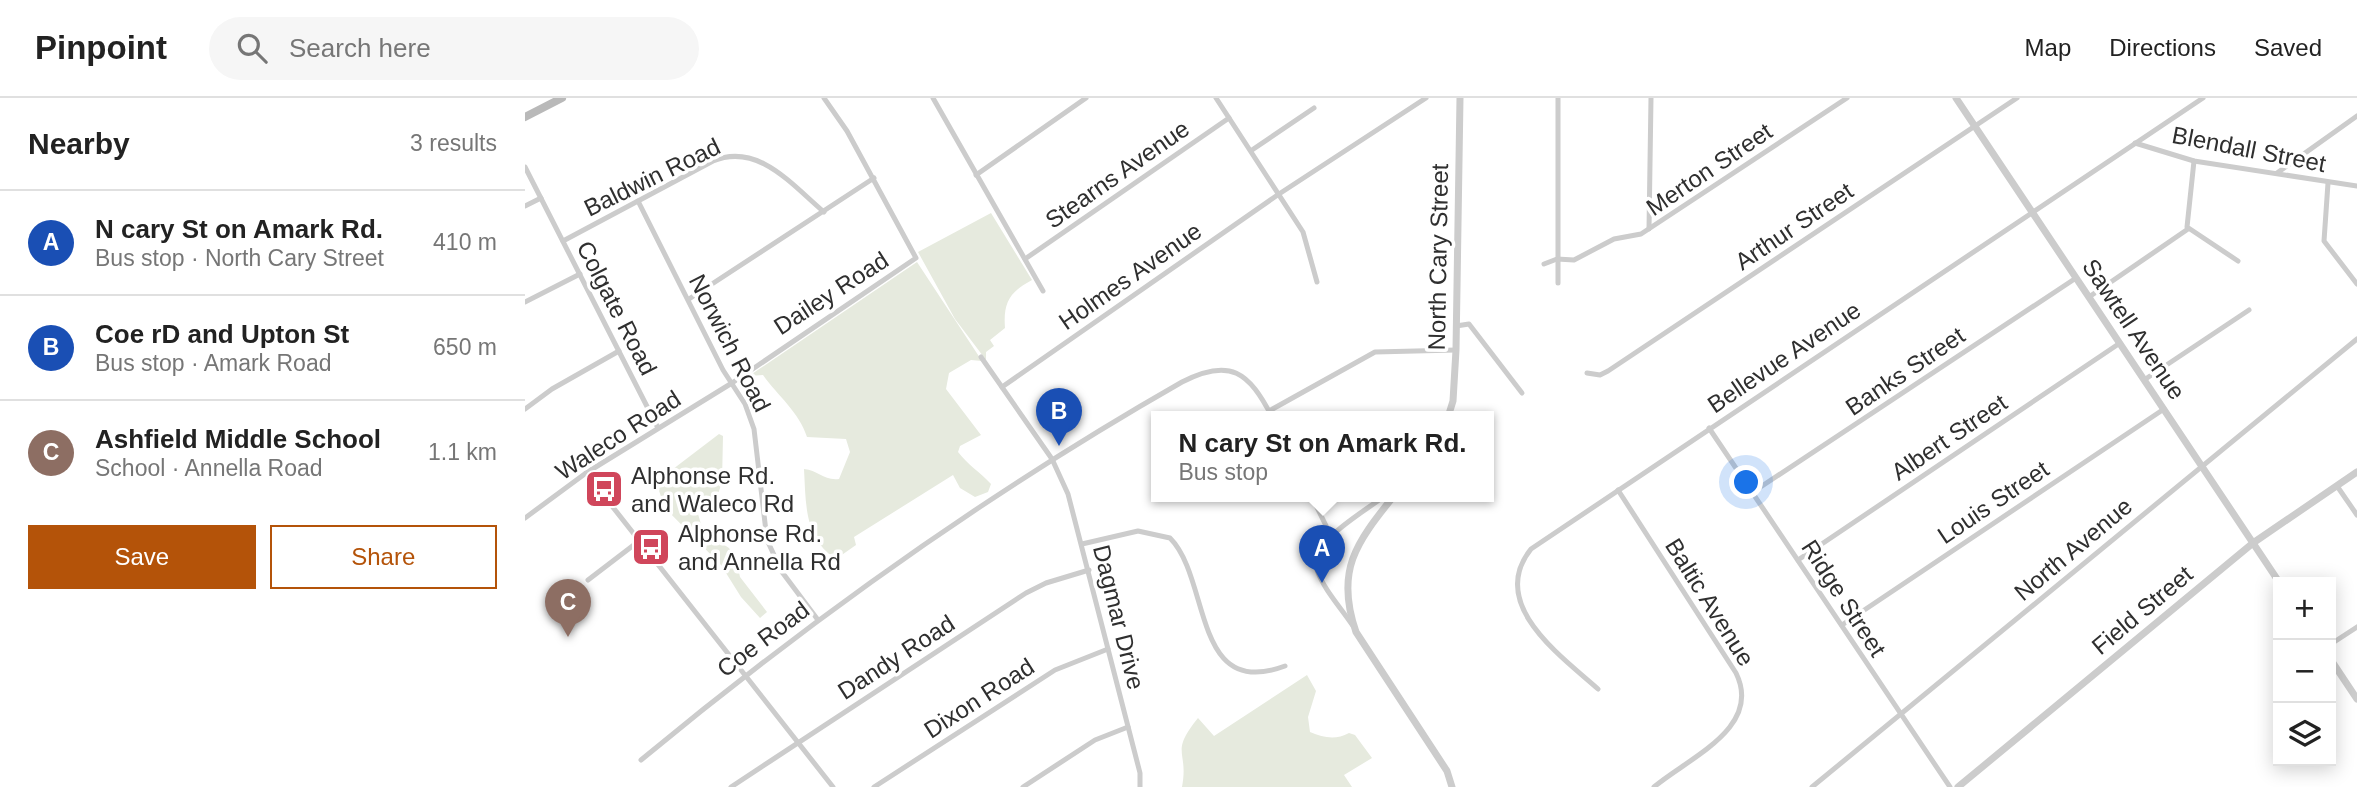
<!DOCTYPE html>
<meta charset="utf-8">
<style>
:root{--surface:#fff;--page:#f6f6f6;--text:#222;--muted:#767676;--line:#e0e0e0;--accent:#b45309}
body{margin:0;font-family:Arial,sans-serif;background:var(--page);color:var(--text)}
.controls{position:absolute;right:21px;bottom:21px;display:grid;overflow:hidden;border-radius:0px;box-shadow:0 4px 18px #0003}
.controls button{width:63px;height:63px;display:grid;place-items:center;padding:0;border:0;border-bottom:2px solid var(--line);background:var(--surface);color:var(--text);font:35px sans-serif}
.you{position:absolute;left:1222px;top:385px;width:24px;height:24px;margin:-18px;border:5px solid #fff;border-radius:50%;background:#1a73e8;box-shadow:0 0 0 10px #1a73e833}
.badge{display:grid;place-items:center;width:46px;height:46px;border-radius:50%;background:var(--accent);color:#fff;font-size:23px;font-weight:700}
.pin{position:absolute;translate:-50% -58px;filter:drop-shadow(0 2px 4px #0008)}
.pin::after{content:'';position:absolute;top:37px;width:24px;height:21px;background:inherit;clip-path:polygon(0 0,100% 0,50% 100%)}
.popup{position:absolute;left:626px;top:313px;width:343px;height:91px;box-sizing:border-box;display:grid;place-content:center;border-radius:0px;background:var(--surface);filter:drop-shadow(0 2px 5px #0005);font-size:23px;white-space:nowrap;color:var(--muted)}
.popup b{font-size:26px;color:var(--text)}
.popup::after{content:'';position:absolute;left:50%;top:100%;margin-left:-14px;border:14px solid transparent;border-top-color:var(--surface)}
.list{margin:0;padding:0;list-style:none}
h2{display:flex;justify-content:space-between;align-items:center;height:91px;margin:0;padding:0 28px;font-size:30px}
h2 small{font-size:23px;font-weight:400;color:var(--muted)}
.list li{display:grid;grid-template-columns:46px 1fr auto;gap:21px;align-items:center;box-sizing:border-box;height:105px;padding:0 28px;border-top:2px solid var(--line)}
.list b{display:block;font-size:26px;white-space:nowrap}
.list p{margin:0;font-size:23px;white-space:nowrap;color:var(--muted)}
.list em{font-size:23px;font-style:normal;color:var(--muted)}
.actions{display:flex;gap:14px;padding:21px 28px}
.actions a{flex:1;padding:16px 0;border:2px solid var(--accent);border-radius:0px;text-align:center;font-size:24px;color:var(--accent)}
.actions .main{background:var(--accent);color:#fff}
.icon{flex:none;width:38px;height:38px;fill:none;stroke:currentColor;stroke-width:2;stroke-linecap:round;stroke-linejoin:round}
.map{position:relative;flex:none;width:1832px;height:689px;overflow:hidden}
header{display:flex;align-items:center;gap:42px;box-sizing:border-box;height:98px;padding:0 35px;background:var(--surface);border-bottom:2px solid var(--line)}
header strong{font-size:33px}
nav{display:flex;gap:38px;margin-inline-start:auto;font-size:24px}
.search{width:490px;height:63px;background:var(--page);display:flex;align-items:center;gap:18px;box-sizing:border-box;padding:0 24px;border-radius:38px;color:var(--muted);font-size:26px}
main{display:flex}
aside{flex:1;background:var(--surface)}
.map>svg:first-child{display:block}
.green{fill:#e6eade}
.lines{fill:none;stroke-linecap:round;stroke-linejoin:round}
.minor{stroke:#ccc;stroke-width:5}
.tertiary{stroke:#ccc;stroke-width:7}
.secondary{stroke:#b9b9b9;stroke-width:8}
.labels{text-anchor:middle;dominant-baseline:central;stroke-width:7;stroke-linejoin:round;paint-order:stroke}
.street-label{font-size:24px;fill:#2f2f2f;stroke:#fff}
.poi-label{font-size:24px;fill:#2f2f2f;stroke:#fff;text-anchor:start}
</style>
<header>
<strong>Pinpoint</strong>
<div class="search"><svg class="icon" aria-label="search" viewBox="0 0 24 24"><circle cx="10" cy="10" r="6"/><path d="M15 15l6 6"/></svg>Search here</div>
<nav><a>Map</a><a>Directions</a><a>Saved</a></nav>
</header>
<main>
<aside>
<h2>Nearby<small>3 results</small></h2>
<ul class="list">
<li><span class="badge" style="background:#1a4fb4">A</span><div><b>N cary St on Amark Rd.</b><p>Bus stop · North Cary Street</p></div><em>410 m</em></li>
<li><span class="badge" style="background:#1a4fb4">B</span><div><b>Coe rD and Upton St</b><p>Bus stop · Amark Road</p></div><em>650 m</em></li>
<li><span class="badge" style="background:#8d6e63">C</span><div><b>Ashfield Middle School</b><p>School · Annella Road</p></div><em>1.1 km</em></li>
</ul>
<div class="actions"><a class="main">Save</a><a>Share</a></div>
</aside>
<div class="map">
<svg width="1832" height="689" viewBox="0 0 1832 689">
<rect width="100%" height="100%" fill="#fff"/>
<g class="green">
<path d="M466,115l41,67c-22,12 -29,22 -27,48l-15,12 4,6 -8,6v8l-31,-41 -37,-67z"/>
<path d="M392,164l65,99 -11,-1 -22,13 -3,16 35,46 -21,11 -2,6c10,13 22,20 33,32l-3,8 -13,5 -15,-9 -7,-13 -99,62 2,8 -20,14c-32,-21 -30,-55 -32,-90 14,1 20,12 35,10l11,-27 -4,-13 -39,-2c-8,-25 -29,-41 -44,-62l-14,1z"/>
<polygon points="194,336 198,338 197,384 190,405 176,405 173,416 178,433 204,450 211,461 215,479 242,514 235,520 216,499 196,467 140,410 131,384"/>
<path d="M782,577l9,16 -8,26 2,15c14,6 26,8 39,1l6,2 17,23 -28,17 8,12h-170c7,-37 -13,-33 16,-69l16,18z"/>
</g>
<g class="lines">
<g class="minor">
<polyline points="408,0 518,193"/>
<polyline points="691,0 778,134 792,184"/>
<polyline points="1610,45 1669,63 1832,88"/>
<polyline points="727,52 789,10"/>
<polyline points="1669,63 1662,129 1713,163"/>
<polyline points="0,69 133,330"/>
<polyline points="1752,75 1832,18"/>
<polyline points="451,77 561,0"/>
<polyline points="1803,85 1799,143 1832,186"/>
<polyline points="113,103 198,272 220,306 229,331 242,442 257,474 293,522"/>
<polyline points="0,108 16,100"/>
<polyline points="1124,131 1126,0"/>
<path d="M38,143l150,-80c45,-19 79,24 111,51"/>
<polyline points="500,161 704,20"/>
<polyline points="1019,166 1032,161 1049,162 1089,141 1116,136 1322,0"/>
<polyline points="1033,185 1033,0"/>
<polyline points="1564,199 1663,131"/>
<polyline points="164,201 349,80"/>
<polyline points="0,204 55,176"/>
<polyline points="931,228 944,226 997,295"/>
<polyline points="456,259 527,361 543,396 615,675 615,689"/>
<polyline points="1062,275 1075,277 1083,273 1492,0"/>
<polyline points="1619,282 1724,212"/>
<polyline points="477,289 754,96 901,0"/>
<polyline points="0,311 27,291 94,253"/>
<polyline points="744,313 850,254 931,252"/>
<polyline points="1184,330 1425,689"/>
<polyline points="61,375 308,689"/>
<polyline points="1812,388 1832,417"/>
<path d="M1093,392l118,183c27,55 -48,85 -82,114"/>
<polyline points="1228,394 1551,180"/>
<polyline points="787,399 806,438"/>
<polyline points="0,420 61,375 207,285 391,160 322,33 299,0"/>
<path d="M557,446l56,-13 32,7c41,41 22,163 115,128"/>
<polyline points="1273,462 1595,245"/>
<polyline points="63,482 114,443"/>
<polyline points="1317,527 1639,311"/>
<path d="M828,528c-11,-17 -29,-36 -36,-56 -10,-27 47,-58 66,-73"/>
<polyline points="1806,546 1832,529"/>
<path d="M1073,591c-37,-33 -111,-85 -67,-140l672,-451"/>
<path d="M116,662c169,-140 350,-269 541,-378 48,-25 67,-10 90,35"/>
<polyline points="206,689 501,495 521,485 564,472"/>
<polyline points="349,689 530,572 583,551"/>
<polyline points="498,689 570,642 603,629"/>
<polyline points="1287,689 1832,241"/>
</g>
<g class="tertiary">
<polyline points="1431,0 1754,484"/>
<polyline points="923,319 928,303 931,252 935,0"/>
<path d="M868,399c-37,46 -58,74 -37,135l91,139 5,16"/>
<polyline points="1806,562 1832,601"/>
<polyline points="1433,689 1728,445 1832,374"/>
</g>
<polyline class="secondary" points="0,19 37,0"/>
</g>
<defs>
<symbol id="bus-square" viewBox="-11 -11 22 22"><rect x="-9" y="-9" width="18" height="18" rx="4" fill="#d0465b" stroke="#fff"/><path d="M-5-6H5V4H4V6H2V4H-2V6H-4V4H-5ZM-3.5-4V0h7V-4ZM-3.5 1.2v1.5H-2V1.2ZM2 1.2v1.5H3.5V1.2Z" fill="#fff"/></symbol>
</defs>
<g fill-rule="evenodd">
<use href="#bus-square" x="57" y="369" width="44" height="44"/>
<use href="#bus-square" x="104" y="427" width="44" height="44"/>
</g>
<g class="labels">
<g class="street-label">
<text transform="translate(1724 51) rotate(11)">Blendall Street</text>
<text transform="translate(1184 71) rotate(-34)">Merton Street</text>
<text transform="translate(592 76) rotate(-35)">Stearns Avenue</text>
<text transform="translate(127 79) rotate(-26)">Baldwin Road</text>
<text transform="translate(1269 128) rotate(-34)">Arthur Street</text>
<text transform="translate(913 159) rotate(-89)">North Cary Street</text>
<text transform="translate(605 178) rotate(-35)">Holmes Avenue</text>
<text transform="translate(306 195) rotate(-33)">Dailey Road</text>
<text transform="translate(92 210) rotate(63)">Colgate Road</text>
<text transform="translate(1609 231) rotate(56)">Sawtell Avenue</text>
<text transform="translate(205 245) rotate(63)">Norwich Road</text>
<text transform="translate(1259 259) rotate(-34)">Bellevue Avenue</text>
<text transform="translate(1380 273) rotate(-34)">Banks Street</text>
<text transform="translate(93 337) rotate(-33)">Waleco Road</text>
<text transform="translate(1424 339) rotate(-34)">Albert Street</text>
<text transform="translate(1468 404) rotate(-34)">Louis Street</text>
<text transform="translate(1548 451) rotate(-40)">North Avenue</text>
<text transform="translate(1319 500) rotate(57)">Ridge Street</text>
<text transform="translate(1185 504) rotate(58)">Baltic Avenue</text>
<text transform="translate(1617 512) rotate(-40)">Field Street</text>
<text transform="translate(594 519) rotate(76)">Dagmar Drive</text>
<text transform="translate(238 541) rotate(-37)">Coe Road</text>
<text transform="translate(371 559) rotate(-33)">Dandy Road</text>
<text transform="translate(454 600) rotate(-33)">Dixon Road</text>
</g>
<g class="poi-label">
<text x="106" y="377">Alphonse Rd.<tspan x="106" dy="28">and Waleco Rd</tspan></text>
<text x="153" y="435">Alphonse Rd.<tspan x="153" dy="28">and Annella Rd</tspan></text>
</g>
</g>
</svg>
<div class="controls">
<button>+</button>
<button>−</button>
<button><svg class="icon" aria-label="layers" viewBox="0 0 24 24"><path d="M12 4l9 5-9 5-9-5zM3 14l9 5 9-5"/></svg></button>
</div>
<div class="you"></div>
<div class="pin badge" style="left:797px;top:485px;background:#1a4fb4">A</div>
<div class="popup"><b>N cary St on Amark Rd.</b>Bus stop</div>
<div class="pin badge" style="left:534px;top:348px;background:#1a4fb4">B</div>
<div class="pin badge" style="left:43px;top:539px;background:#8d6e63">C</div>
</div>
</main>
